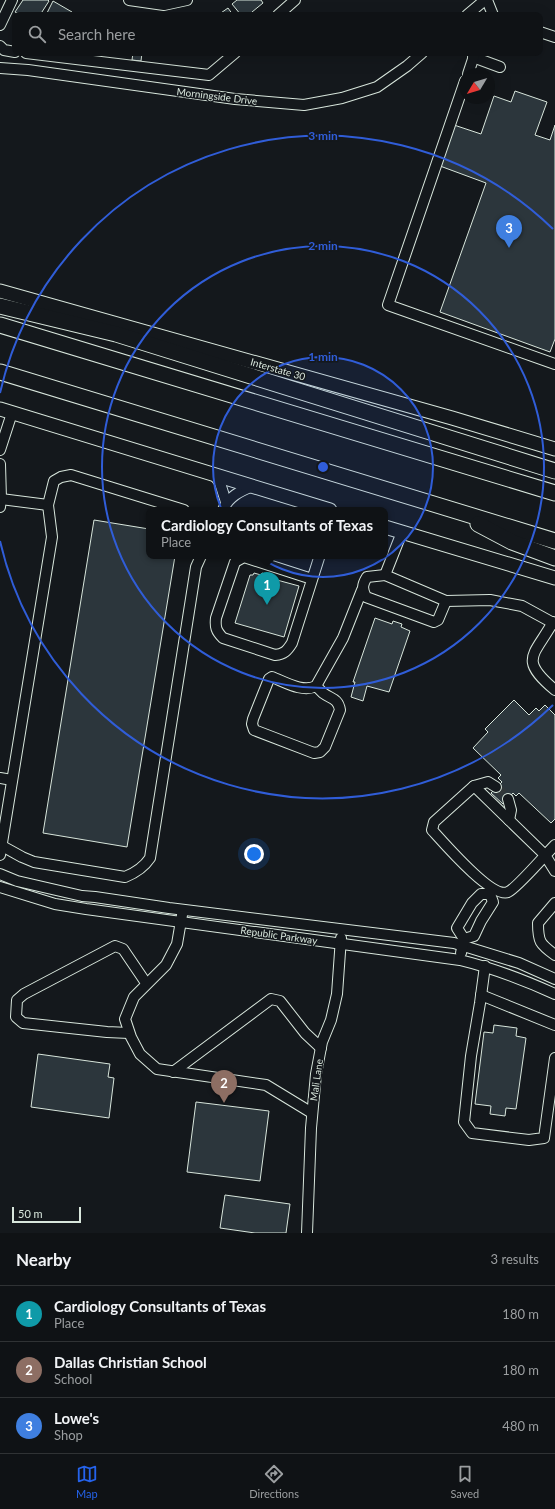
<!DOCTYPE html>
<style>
:root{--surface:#0f1215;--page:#181b1e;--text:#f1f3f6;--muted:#9b9ea0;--line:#2f3234;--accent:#2563eb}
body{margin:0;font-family:Lato,sans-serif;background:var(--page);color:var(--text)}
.compass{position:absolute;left:459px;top:68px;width:36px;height:36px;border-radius:50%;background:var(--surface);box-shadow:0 4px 16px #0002;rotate:232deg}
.scale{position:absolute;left:12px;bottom:10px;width:69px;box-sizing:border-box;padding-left:4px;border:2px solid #d8e6dc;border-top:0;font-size:11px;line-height:14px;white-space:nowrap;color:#d8e6dc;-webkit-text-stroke:3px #14181c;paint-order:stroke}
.you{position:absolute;left:254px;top:854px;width:14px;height:14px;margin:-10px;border:3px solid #fff;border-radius:50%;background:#1a73e8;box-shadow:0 0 0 6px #1a73e833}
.badge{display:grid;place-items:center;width:26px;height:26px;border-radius:50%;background:var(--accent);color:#fff;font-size:13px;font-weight:700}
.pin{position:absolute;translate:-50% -33px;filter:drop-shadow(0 1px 2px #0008)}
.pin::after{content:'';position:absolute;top:21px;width:14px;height:12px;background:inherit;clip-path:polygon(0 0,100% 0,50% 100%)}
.popup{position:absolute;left:146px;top:507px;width:242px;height:52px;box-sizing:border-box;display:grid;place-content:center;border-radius:8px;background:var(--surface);filter:drop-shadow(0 1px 3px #0005);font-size:13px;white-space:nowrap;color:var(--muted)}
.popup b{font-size:15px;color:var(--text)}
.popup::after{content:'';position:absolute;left:50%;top:100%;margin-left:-8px;border:8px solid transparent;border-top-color:var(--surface)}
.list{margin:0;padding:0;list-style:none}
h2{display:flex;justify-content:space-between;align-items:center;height:52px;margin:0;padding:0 16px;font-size:17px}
h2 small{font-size:13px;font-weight:400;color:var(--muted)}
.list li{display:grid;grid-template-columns:26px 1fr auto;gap:12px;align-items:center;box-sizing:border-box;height:56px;padding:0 16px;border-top:1px solid var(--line)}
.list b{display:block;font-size:15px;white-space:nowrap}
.list p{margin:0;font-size:13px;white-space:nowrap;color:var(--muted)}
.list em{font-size:13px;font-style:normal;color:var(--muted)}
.icon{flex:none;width:22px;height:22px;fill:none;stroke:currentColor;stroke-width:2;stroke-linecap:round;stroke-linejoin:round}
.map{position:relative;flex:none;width:555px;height:1233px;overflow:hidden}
.search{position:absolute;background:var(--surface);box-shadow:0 4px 16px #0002;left:12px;right:12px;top:12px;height:44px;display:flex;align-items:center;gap:10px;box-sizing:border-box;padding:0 14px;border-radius:8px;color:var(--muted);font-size:15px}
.sheet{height:220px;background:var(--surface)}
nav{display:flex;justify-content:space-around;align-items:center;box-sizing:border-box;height:56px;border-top:1px solid var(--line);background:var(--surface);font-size:11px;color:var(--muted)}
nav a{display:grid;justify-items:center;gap:2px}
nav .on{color:var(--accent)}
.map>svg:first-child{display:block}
.building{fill:#2c363c;stroke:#d8e6dc}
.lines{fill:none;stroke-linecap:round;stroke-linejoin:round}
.minor-tunnel{stroke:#313739;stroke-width:10;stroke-dasharray:10 5;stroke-linecap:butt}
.minor-casing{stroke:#d8e6dc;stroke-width:12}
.major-casing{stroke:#d8e6dc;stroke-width:15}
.highway-casing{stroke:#d8e6dc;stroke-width:17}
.minor{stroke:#14181c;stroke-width:10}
.major{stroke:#14181c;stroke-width:13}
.highway{stroke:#14181c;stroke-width:15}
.ring{fill:none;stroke:#305dd8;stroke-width:2}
.labels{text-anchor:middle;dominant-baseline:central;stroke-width:3;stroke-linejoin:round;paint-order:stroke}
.street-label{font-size:10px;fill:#d8e6dc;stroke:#14181c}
.centre{fill:#305dd8;stroke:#14181c;stroke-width:2}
.ring-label{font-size:12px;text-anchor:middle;font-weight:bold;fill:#305dd8;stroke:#14181c;stroke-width:3;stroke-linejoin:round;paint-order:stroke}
</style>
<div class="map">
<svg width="555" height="1233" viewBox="0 0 555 1233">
<rect width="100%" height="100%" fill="#14181c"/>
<g class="building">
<polygon points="23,0 48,0 49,1 40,15 21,15 15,12"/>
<polygon points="237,0 261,0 263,3 252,12 255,15 241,15 232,4"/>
<polygon points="53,1 72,12 70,15 46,15"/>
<polygon points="228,8 233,15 218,15"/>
<polygon points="133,53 142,53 141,61 132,60"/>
<polygon points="515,91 547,102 535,135 550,140 555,125 555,339 550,352 440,312 486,183 440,166 454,125 481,134 494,96 511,102"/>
<polygon points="94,520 149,529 149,556 175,556 127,847 43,833"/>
<polygon points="254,573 261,575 262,573 277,578 277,580 299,586 284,637 235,623 250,575 253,575"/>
<polygon points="375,618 392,624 393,621 402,624 401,627 410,631 389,692 367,686 363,701 351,697 355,682 353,682"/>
<polygon points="514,700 529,715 536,708 539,711 545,705 555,715 555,819 551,823 519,793 516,796 513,793 503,804 491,793 502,782 498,778 501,775 473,748 488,732 485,729"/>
<polygon points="494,1025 517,1028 516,1036 526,1038 516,1109 506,1108 505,1116 490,1114 491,1106 475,1104 484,1032 493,1033"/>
<polygon points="38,1054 110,1064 108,1077 114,1078 109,1118 31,1107"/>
<polygon points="196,1102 269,1111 260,1181 187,1172"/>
<polygon points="225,1195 290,1204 286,1233 255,1233 220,1228"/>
</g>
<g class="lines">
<polyline class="minor-tunnel" points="496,787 508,799"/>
<defs>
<g id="minor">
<polyline points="129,0 164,5 187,0"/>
<polyline points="487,0 493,15"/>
<polyline points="278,15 295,0"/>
<polyline points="467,15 485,0"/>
<polyline points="0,25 12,0"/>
<polyline points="540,32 555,37"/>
<polyline points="0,46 4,50 15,52"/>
<polyline points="26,53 209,75 235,53"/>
<polyline points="473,57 500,67"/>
<polyline points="0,68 28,70 235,99 304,105 342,98 377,87 407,66 422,53"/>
<polyline points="468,74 475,53"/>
<polyline points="465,81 388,305 555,364"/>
<polyline points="0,450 12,413"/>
<polyline points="0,464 1,499 0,507"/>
<polyline points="214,475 220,483 226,502"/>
<polyline points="1,499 48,505"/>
<path d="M223,510c5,-13 17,-19 30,-24"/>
<polyline points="402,532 385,575 446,601 490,600 522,606 555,624"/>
<path d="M385,575l-18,2c-5,8 -5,12 -1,20l68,25 4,-2 8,-19"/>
<path d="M312,579l-68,-22 -9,5 -19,56c-1,9 0,13 7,20l52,17c9,-1 12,-4 17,-12l27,-85v-2"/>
<path d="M553,622c-19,34 -35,37 2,68"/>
<path d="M316,686c2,2 5,5 7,7 8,6 15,5 17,17l-15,37 -5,5 -6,1 -60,-23 -2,-6 1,-5 16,-40 3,-2c13,5 31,16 44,9l27,-48 19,-48"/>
<polyline points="0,778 12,780"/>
<polyline points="474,786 488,782 496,787"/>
<polyline points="508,799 511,810 509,820"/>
<path d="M555,845c-9,9 -39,44 -47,47 -16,7 -65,-50 -76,-62l2,-8 40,-36 71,69 10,16"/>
<path d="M2,846l20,11 12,5 91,15c10,-4 19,-10 25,-19l46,-291 5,-11"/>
<polyline points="0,855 52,537 48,505 54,481 61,477 71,475 184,510"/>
<polyline points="0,874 17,881 82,896 95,897 169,908 454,943 519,963 555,979"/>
<path d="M0,887l55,17 31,5 374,51c33,8 64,20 95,34"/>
<path d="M555,903l-17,20c0,19 2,21 17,32"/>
<polyline points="182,915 177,944 166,965 134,997 125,1019 131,1037 140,1054 157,1069 266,1085 312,1113"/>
<polyline points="464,939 474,936 481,921 493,902 490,894"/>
<polyline points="461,953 464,939 457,928 472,903 481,894 490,894"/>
<polyline points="485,966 480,1003 471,1056 464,1122 472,1133 529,1140 544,1138 555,1058"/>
<polyline points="481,995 555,1025"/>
<polyline points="129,1033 107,1032 23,1023 16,1017 17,1000 24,994 115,946 123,949 146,983"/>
<polyline points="173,1072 271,999 280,1001 305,1033 321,1048"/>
<polyline points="307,1233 311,1128 316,1074 322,1042 331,1020 337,994 341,938"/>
</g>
<g id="major">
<polyline points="0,291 452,418 555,449"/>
<polyline points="0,409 330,510"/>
<polyline points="385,527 555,578"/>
</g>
<g id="highway">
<polyline points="0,306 116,334 555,471"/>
<polyline points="0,325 555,493"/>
<polyline points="0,372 555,541"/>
<polyline points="478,524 512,542 555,558"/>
</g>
</defs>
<use href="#minor" class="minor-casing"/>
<use href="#major" class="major-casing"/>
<use href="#highway" class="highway-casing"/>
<use href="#minor" class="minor"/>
<use href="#major" class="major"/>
<use href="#highway" class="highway"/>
</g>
<circle cx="323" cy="467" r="110" fill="#305dd8" fill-opacity=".12"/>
<g class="ring">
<circle cx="323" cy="467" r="110"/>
<circle cx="323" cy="467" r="221"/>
<path d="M553 705A331 331 0 0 1 0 541M0 393A331 331 0 0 1 553 229"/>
</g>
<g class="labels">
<g class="street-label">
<text transform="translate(217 96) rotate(7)">Morningside Drive</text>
<text transform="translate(278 369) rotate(16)">Interstate 30</text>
<text transform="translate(279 935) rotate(8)">Republic Parkway</text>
<text transform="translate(316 1080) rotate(-82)">Mali Lane</text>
</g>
</g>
<circle cx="323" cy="467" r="6" class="centre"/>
<g class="ring-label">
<text x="323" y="140">3 min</text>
<text x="323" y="250">2 min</text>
<text x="323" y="361">1 min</text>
</g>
</svg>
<svg class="compass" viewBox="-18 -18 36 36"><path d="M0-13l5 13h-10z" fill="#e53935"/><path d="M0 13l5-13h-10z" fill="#9b9ea0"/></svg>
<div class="scale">50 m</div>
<div class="you"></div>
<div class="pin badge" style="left:267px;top:605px;background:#0f9aa8">1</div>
<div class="popup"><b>Cardiology Consultants of Texas</b>Place</div>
<div class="pin badge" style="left:224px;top:1103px;background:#8d6e63">2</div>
<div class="pin badge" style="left:509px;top:248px;background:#3f7fe0">3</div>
<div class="search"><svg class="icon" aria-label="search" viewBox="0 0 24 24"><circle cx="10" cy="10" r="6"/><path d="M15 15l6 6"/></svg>Search here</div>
</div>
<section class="sheet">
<h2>Nearby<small>3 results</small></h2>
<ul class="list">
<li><span class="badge" style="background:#0f9aa8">1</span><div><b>Cardiology Consultants of Texas</b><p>Place</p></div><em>180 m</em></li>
<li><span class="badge" style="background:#8d6e63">2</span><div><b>Dallas Christian School</b><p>School</p></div><em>180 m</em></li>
<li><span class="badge" style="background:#3f7fe0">3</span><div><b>Lowe's</b><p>Shop</p></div><em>480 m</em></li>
</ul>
</section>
<nav>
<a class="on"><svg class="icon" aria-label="map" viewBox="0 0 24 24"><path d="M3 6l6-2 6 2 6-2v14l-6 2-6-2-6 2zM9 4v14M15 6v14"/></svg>Map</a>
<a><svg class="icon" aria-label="directions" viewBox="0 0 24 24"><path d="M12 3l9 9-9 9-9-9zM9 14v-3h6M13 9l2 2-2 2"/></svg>Directions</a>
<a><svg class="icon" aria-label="saved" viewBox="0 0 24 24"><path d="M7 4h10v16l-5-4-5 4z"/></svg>Saved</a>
</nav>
